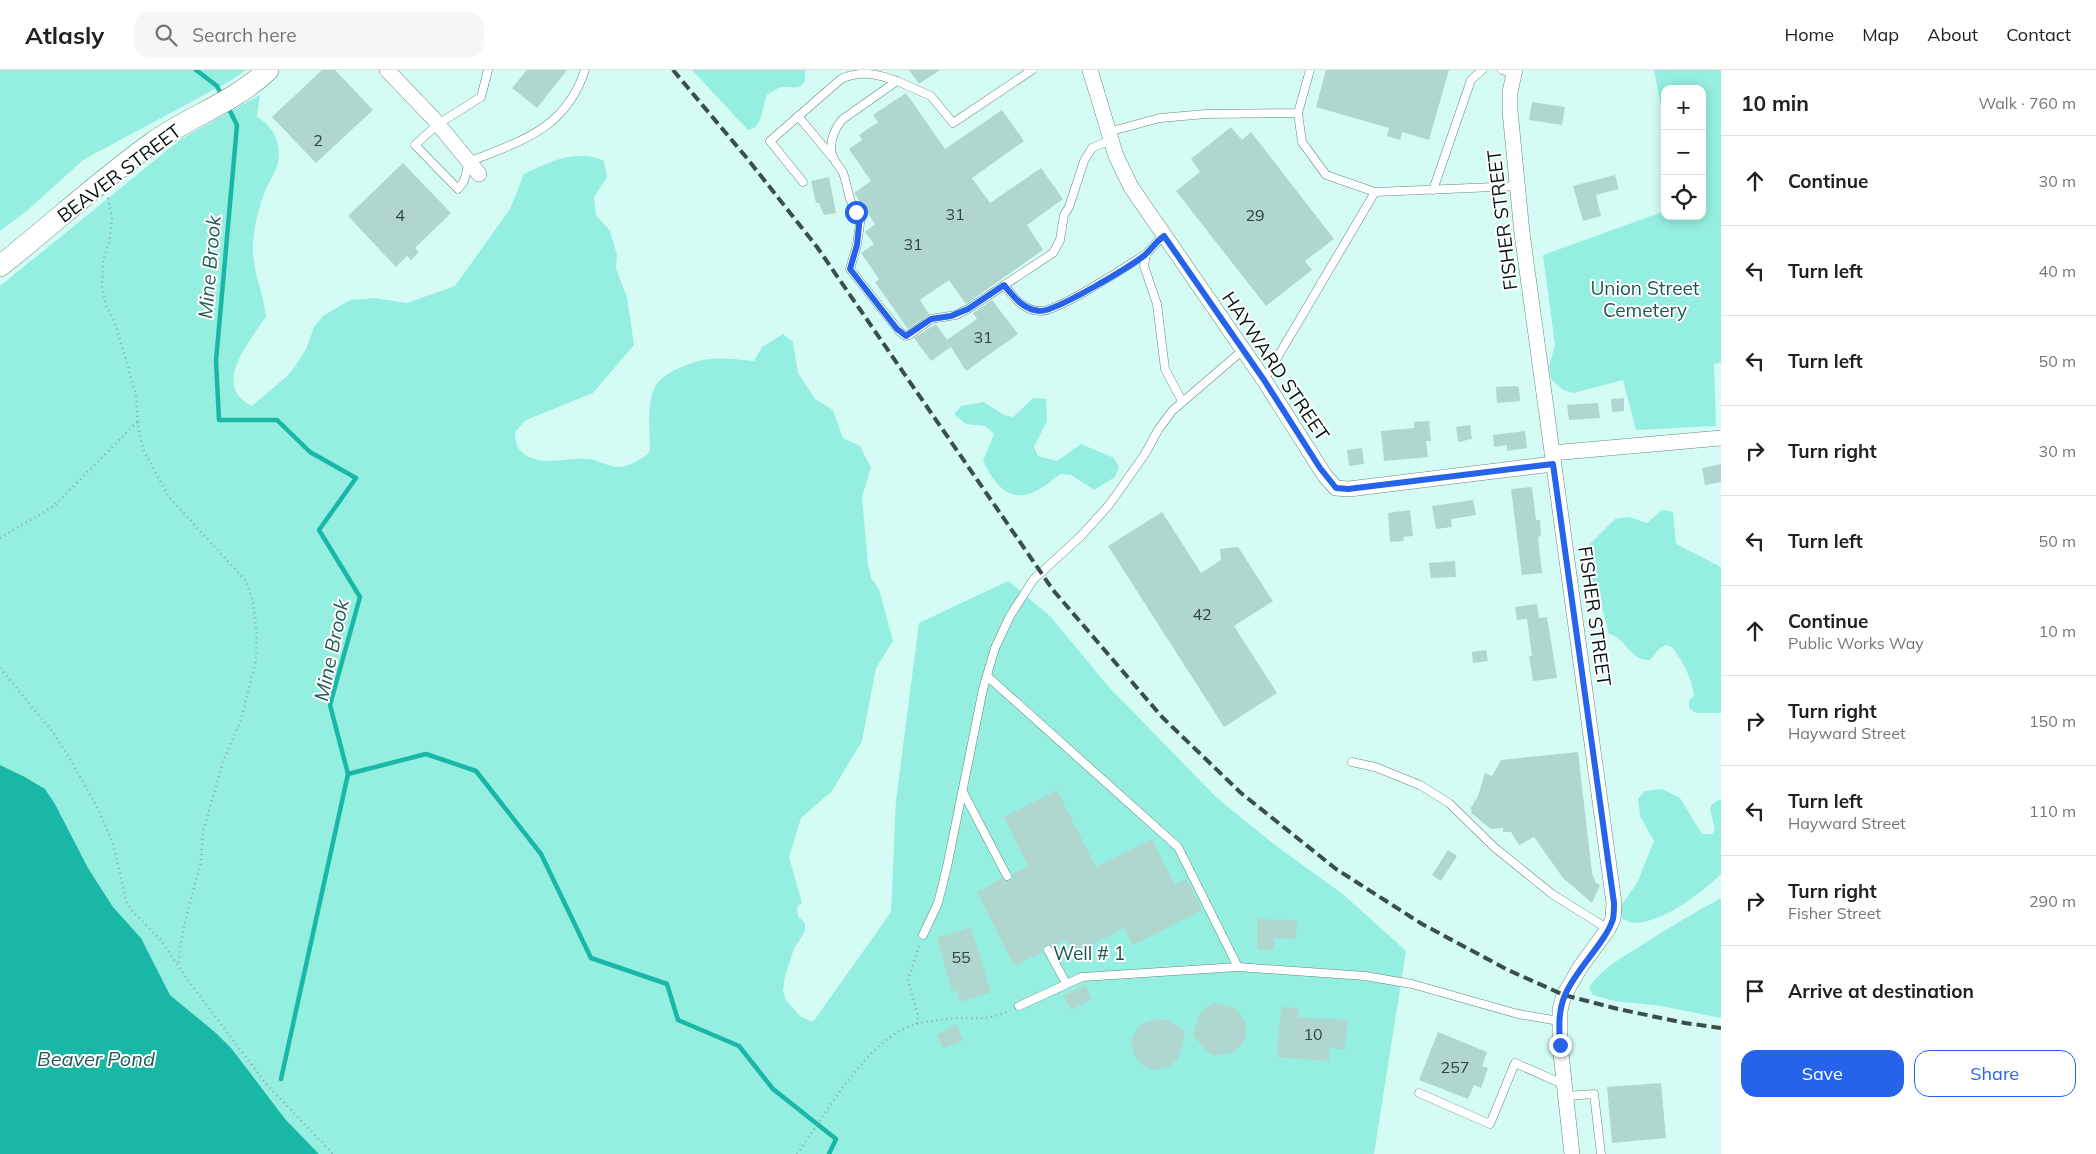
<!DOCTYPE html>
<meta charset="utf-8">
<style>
:root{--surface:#fff;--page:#f6f6f6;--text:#202124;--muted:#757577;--line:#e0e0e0;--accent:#2563eb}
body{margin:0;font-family:Mulish,sans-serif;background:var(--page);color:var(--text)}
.controls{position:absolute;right:15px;top:15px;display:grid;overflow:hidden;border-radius:10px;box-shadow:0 2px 12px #0003}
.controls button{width:45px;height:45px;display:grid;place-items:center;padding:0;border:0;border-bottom:1px solid var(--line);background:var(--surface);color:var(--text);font:25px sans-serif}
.stop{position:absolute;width:15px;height:15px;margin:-11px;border:4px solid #2563eb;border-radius:50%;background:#fff}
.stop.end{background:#2563eb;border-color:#fff;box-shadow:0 1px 5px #0008}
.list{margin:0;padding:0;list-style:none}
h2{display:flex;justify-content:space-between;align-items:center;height:65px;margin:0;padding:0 20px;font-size:21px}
h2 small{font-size:16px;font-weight:400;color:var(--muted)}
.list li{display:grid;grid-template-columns:32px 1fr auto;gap:15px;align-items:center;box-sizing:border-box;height:90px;padding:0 20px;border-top:1px solid var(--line)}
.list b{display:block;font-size:19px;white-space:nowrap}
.list p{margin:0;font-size:16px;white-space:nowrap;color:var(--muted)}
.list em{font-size:16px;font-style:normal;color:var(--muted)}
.actions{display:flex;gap:10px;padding:15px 20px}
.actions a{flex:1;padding:11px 0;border:1px solid var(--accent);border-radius:15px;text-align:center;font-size:18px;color:var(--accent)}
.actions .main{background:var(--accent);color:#fff}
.icon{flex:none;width:28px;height:28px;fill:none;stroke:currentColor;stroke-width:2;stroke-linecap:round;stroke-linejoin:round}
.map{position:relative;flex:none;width:1721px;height:1084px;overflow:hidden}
header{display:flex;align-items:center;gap:30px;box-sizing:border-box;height:70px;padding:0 25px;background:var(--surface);border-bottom:1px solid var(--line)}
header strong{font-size:24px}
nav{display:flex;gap:28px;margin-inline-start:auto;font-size:18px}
.search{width:350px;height:45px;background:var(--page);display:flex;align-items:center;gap:12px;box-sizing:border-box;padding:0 18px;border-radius:15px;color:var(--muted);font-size:19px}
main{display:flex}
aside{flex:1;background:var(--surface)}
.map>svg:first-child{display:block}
.green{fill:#95efe0}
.water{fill:#19b7a5}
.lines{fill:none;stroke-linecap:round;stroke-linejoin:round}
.stream{stroke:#19b7a5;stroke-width:4.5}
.building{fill:#afd7cf}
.lane-casing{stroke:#638881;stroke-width:9}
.street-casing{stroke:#638881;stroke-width:16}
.secondary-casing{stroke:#638881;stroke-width:22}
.path{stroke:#8caba5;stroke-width:2.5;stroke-dasharray:1 4;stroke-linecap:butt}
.lane{stroke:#fff;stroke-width:8}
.street{stroke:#fff;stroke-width:15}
.secondary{stroke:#fff;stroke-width:21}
.rail{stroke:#3a4f4a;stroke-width:4;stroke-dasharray:10 5;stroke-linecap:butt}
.route{stroke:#2563eb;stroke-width:6}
.labels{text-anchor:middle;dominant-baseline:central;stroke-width:4;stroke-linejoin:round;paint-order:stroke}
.number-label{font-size:16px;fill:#2f433f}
.street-label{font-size:19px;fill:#04120f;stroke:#fff}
.park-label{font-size:19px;fill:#1c564e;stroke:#fff}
.water-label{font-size:20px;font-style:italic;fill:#225b53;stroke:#fff}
</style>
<header>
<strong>Atlasly</strong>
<div class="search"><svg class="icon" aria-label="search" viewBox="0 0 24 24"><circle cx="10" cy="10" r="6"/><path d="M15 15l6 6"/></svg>Search here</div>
<nav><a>Home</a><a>Map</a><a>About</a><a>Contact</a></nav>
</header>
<main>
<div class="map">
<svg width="1721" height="1084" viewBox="0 0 1721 1084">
<rect width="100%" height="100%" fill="#d4fcf4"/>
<g class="green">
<polygon points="0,0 246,0 230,11 83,90 28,140 0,161"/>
<path d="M692,0h113v11c-6,10 -13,5 -22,6 -6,1 -11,4 -16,8 -5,11 -4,34 -19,35z"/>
<polygon points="1654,0 1721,0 1721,293 1714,294 1716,356 1636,360 1623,310 1573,323 1563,320 1551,309 1549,297 1555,275 1543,185 1665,141 1665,146 1702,146 1702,19 1665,19 1665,57"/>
<path d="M260,25l-3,22c18,10 27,31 19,52 -3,7 -7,13 -10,20 -6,14 -13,41 -13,56 -1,25 10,46 13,71 -16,26 -56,69 -14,90l34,-29 10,-12 10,-16 8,-22 9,-11 27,-16 25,-2 32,5 48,-17 55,-77 14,-35c25,-12 53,-26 80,-13l3,16 -13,20 2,18 14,16 7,24 -1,13 11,30 7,47 -41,48 -67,27 -11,12c0,11 3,20 14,25 18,9 42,-1 61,2 10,2 19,8 30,8 9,-1 24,-8 30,-16 0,-18 -4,-48 5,-64 4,-8 12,-13 20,-17 31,-15 46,-12 79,-9l8,-14 21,-13 10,8 5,31 17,26 18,11 10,28 17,8 11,22 -9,29 6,67 3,14 8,11 14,52 -17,27 -14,73 -30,50 -31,27 -12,39 13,46 -5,4 1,9 7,7v8l-11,18 -9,27 -2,15 3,9 14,16 13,6 78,-110 5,-112 23,-177 89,-42 43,36 56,68 110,113 58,47 69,50 62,56 -32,203h-1055l-33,-34 -20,-27 -50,-60 -46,-38 -29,-57 -28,-31 -25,-39 -33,-64 -32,-28 -23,-11v-479l181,-147z"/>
<path d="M1033,328l13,1 1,22 -13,26 4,9 19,5 24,-17 33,14 5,9 -4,10 -21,13 -23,-15 -11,-1c-35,30 -55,31 -77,-13l11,-27 -9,-8 -19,-2 -12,-10 7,-8 23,-4 20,13 9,2z"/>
<path d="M1662,440l11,2 3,32 45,23v146h-25l-7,-5v-7l5,-6c-3,-19 -11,-33 -22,-48l-6,-2 -7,4 -9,11c-20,2 -24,-23 -41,-26l-11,-41 -8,-10 -2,-37 27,-27 14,-2 18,6z"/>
<path d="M1662,719l18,9 22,36h10l3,-4 -5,-21 2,-5 9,-5v75c-19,19 -57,47 -84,49 -5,0 -10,-2 -15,-4l-2,-12 17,-24 17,-42 -14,-25 -2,-17 7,-8z"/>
<path d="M1721,828v120l-60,-12 -47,-5 -21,-6 -4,-7c13,-21 36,-32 56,-45 25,-16 50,-31 76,-45z"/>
</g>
<polygon class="water" points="0,695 23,706 45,719 55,734 88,798 113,837 141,868 170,925 216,963 231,978 286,1050 319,1084 0,1084"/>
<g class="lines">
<g class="stream">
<polyline points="196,0 217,16 222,26"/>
<polyline points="228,37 237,55 216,291 219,350 277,350 310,382 356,408 319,460 360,527 330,635 348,704 426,684 476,701 541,784 591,888 667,914 678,950 739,976 773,1019 836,1069 829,1084"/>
<polyline points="281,1009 348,704"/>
</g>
</g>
<g class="building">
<polygon points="322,0 335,0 373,40 316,93 272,47"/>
<polygon points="527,0 567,0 537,38 512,18"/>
<polygon points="909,0 940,0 919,14"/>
<polygon points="1326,0 1449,0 1429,70 1402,62 1400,70 1387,66 1389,58 1316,37"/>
<polygon points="906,23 945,79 1002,40 1024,71 972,108 990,133 1041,98 1063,129 1027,155 1043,180 966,234 949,210 920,230 929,244 908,259 875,212 879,209 861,183 874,174 865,162 875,154 854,123 871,111 849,79 862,70 859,65 878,52 873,45"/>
<polygon points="1532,32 1565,37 1562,55 1529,50"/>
<polygon points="1231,57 1242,70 1251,62 1334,169 1305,191 1312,200 1266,236 1176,121 1200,102 1191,89"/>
<polygon points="403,93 451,143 415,178 419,182 411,190 407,186 396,197 348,146"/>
<polygon points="1615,105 1619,119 1596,125 1601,146 1583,151 1573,116"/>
<polygon points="829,107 836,143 824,145 819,133 816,133 811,111"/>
<polygon points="992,230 1018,264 966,301 951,277 931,291 914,268 936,254 947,270 977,249 973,243"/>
<polygon points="1516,316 1519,317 1520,331 1497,333 1496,317"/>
<polygon points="1624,328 1624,341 1612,342 1611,329"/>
<polygon points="1598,333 1600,348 1569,350 1567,335"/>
<polygon points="1429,351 1431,371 1426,371 1428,387 1384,391 1381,361 1414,358 1414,352"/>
<polygon points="1470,355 1472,369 1458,372 1456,357"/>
<polygon points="1525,361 1527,378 1507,381 1507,375 1494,377 1493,365"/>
<polygon points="1362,378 1364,394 1349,396 1347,380"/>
<polygon points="1721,394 1721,412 1705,415 1702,398"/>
<polygon points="1532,417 1536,450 1540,450 1541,466 1538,467 1542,503 1522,505 1511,419"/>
<polygon points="1473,430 1476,445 1451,449 1452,457 1436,459 1432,436"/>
<polygon points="1410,440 1413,466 1403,467 1404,471 1390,472 1388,443"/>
<polygon points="1162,442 1201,503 1221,490 1220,479 1238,477 1273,531 1234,556 1277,623 1224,657 1108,476"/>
<polygon points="1455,491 1456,507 1431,508 1429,493"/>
<polygon points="1537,534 1539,548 1547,547 1557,608 1533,611 1529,586 1532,586 1527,549 1517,550 1515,537"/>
<polygon points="1486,580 1488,591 1473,593 1472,582"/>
<polygon points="1578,682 1592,803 1596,813 1600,815 1592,833 1563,808 1534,767 1519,775 1511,762 1503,762 1503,758 1491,759 1471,743 1472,740 1470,739 1478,726 1485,703 1492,706 1501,690"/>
<polygon points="1057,720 1096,797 1152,769 1175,815 1186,809 1202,840 1133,875 1124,858 1074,884 1066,870 1053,877 1046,875 1043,878 1043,882 1014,896 977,822 1002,809 1009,811 1012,809 1012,804 1028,796 1004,747"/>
<polygon points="1448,780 1457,786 1441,811 1432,805"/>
<polygon points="1257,849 1297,850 1296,869 1275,868 1274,880 1257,879"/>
<polygon points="971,857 991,922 960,932 956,920 952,921 937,868"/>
<polygon points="1085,915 1092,929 1071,940 1063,926"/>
<polygon points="1215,933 1233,937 1242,946 1246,954 1245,968 1241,976 1234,982 1224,985 1214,985 1204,979 1193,964 1199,946 1206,937"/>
<polygon points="1281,937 1299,938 1298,947 1348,950 1345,980 1330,978 1329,991 1277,987"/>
<polygon points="1155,949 1168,950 1185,961 1181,982 1176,991 1168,997 1158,1000 1148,998 1140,993 1134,985 1131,976 1133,966 1138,958 1146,952"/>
<polygon points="957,954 963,970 943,979 937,965"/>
<polygon points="1438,962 1487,982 1482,996 1488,998 1481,1018 1474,1015 1468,1029 1419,1010"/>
<polygon points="1661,1013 1666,1068 1612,1073 1607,1017"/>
</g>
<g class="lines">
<defs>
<g id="lane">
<path d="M488,0l-7,27 -43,27 -23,21 43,44 6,-8 5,-19c53,-22 96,-32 116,-92"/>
<path d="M1032,0l-79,53 -22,-27 -34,-15 -54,38c-9,9 -16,28 -9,40 2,5 7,9 9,14 6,15 4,30 18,43l-4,29 -7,24 50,63 6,4 3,-1 22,-16 25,-4 12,-6 85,-56 7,-13 4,-25 5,-8 15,-46 8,-13 18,-8"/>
<polyline points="1502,0 1514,4"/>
<polyline points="1298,43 1302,72 1326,105 1375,122 1518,116"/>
<polyline points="798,46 832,87"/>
<polyline points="1108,62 1160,48 1206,44 1298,43 1310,0"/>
<path d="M803,112l-33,-41 71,-62c19,-9 37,-5 56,2"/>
<polyline points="1433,120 1471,10 1482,0"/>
<polyline points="1163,166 1146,184 1144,196 1157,234 1165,299 1182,331"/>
<path d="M1004,215c10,12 19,26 37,26 18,0 86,-45 105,-57"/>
<polyline points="1264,310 1375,122"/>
<polyline points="987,606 1178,777 1238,897"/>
<polyline points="1352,692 1375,697 1420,715 1449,733 1494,777 1552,824 1608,859"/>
<polyline points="963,722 1007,806"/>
<polyline points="923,865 938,833 947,797 983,619 995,578 1010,546 1033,510 1081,466 1109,435 1145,384 1158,360 1172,341 1243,280"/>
<polyline points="1048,880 1066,913"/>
<polyline points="1019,936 1082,907 1238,897 1365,906 1412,914 1518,944 1559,951"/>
<polyline points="1419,1023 1490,1054 1515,993 1565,1015"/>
<polyline points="1567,1026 1594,1024 1601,1084"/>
</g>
<g id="street">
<polyline points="387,0 433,48 479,104"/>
<polyline points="1090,0 1116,86 1131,117 1264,310 1325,406 1336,418 1349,419 1553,394"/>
<polyline points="1515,0 1510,22 1510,41 1522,163 1614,833 1613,849 1608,859 1581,896 1564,925 1560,940 1560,975 1572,1084"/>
<polyline points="1552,383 1721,368"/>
</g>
<path id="secondary" d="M0,196c52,-41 101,-87 155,-125 36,-25 81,-40 113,-71"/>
</defs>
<use href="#lane" class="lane-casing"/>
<use href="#street" class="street-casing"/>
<use href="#secondary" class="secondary-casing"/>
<g class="path">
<polyline points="108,128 112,149 109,174 103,191 102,216 106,235 116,256 136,325 139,364 144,381 169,427 246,511 253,531 257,567 256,590 241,650 224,689 203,762 201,791 183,860 178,896"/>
<polyline points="0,468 54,436 138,351"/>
<polyline points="0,598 52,661 70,689 98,739 113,773 126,831 133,842 160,869 187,909 267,1015 333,1084"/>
<polyline points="917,954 918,946 908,910 920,873"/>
<path d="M797,1084c29,-40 73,-121 123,-131 12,-2 23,-4 35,-5 22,0 34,3 55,-8"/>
</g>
<use href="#lane" class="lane"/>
<use href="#street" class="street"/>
<use href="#secondary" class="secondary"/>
<polyline class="rail" points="673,0 746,87 817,177 1053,520 1162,647 1241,723 1336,799 1422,854 1508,900 1564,925 1618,939 1685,953 1721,958"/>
</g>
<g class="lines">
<path class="route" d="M856,142l4,4 -3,29 -7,24 47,60 9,7 25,-17 20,-3 17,-7 36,-24c10,12 19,25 36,26 17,0 89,-44 105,-56 6,-6 12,-14 19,-19l100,144 56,88 16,20 12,1 205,-25 61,439c0,5 0,11 -1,16 -7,23 -37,50 -48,76 -7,16 -6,33 -5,50"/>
</g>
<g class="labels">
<g class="number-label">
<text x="318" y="70">2</text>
<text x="955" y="144">31</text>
<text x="400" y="145">4</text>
<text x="1255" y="145">29</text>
<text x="913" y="174">31</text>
<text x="983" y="267">31</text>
<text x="1202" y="544">42</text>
<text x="961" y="887">55</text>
<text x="1313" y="964">10</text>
<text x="1455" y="997">257</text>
</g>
<g class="street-label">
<text transform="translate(119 103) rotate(-37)">BEAVER STREET</text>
<text transform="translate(1502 150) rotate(-97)">FISHER STREET</text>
<text transform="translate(1276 296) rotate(56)">HAYWARD STREET</text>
<text transform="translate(1595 546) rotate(82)">FISHER STREET</text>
</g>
<g class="park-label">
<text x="1645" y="218">Union Street<tspan x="1645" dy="22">Cemetery</tspan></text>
<text x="1089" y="883">Well # 1</text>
</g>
<g class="water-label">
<text transform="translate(209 197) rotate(-85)">Mine Brook</text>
<text transform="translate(331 580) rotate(-78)">Mine Brook</text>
<text x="96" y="988">Beaver Pond</text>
</g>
</g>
</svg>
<div class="controls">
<button>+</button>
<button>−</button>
<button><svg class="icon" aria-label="locate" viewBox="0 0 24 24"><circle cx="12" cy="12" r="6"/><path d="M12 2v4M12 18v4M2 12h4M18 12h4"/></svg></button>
</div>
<div class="stop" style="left:856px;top:142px"></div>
<div class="stop end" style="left:1560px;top:975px"></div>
</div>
<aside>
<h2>10 min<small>Walk · 760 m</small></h2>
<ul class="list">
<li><svg class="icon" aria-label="ahead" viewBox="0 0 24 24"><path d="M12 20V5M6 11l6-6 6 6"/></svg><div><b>Continue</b></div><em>30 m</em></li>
<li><svg class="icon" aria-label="left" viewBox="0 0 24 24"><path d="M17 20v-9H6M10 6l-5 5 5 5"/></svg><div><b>Turn left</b></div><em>40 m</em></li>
<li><svg class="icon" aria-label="left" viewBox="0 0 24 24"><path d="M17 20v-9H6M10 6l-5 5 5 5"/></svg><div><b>Turn left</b></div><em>50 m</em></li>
<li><svg class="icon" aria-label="right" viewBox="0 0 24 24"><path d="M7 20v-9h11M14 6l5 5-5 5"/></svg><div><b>Turn right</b></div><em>30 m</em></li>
<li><svg class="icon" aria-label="left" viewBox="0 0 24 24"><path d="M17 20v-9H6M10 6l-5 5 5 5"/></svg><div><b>Turn left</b></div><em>50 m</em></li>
<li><svg class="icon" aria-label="ahead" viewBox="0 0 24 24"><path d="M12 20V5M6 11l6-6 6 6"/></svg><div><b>Continue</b><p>Public Works Way</p></div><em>10 m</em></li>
<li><svg class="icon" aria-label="right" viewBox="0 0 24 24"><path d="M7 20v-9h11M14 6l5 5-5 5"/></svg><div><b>Turn right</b><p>Hayward Street</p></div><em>150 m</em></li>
<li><svg class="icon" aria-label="left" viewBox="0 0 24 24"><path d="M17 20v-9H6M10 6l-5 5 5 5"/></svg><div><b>Turn left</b><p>Hayward Street</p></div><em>110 m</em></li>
<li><svg class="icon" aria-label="right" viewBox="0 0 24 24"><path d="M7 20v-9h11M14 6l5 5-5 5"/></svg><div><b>Turn right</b><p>Fisher Street</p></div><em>290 m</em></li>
<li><svg class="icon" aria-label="arrive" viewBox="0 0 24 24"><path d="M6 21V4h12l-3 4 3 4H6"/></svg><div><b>Arrive at destination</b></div></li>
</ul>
<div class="actions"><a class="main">Save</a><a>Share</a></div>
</aside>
</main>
